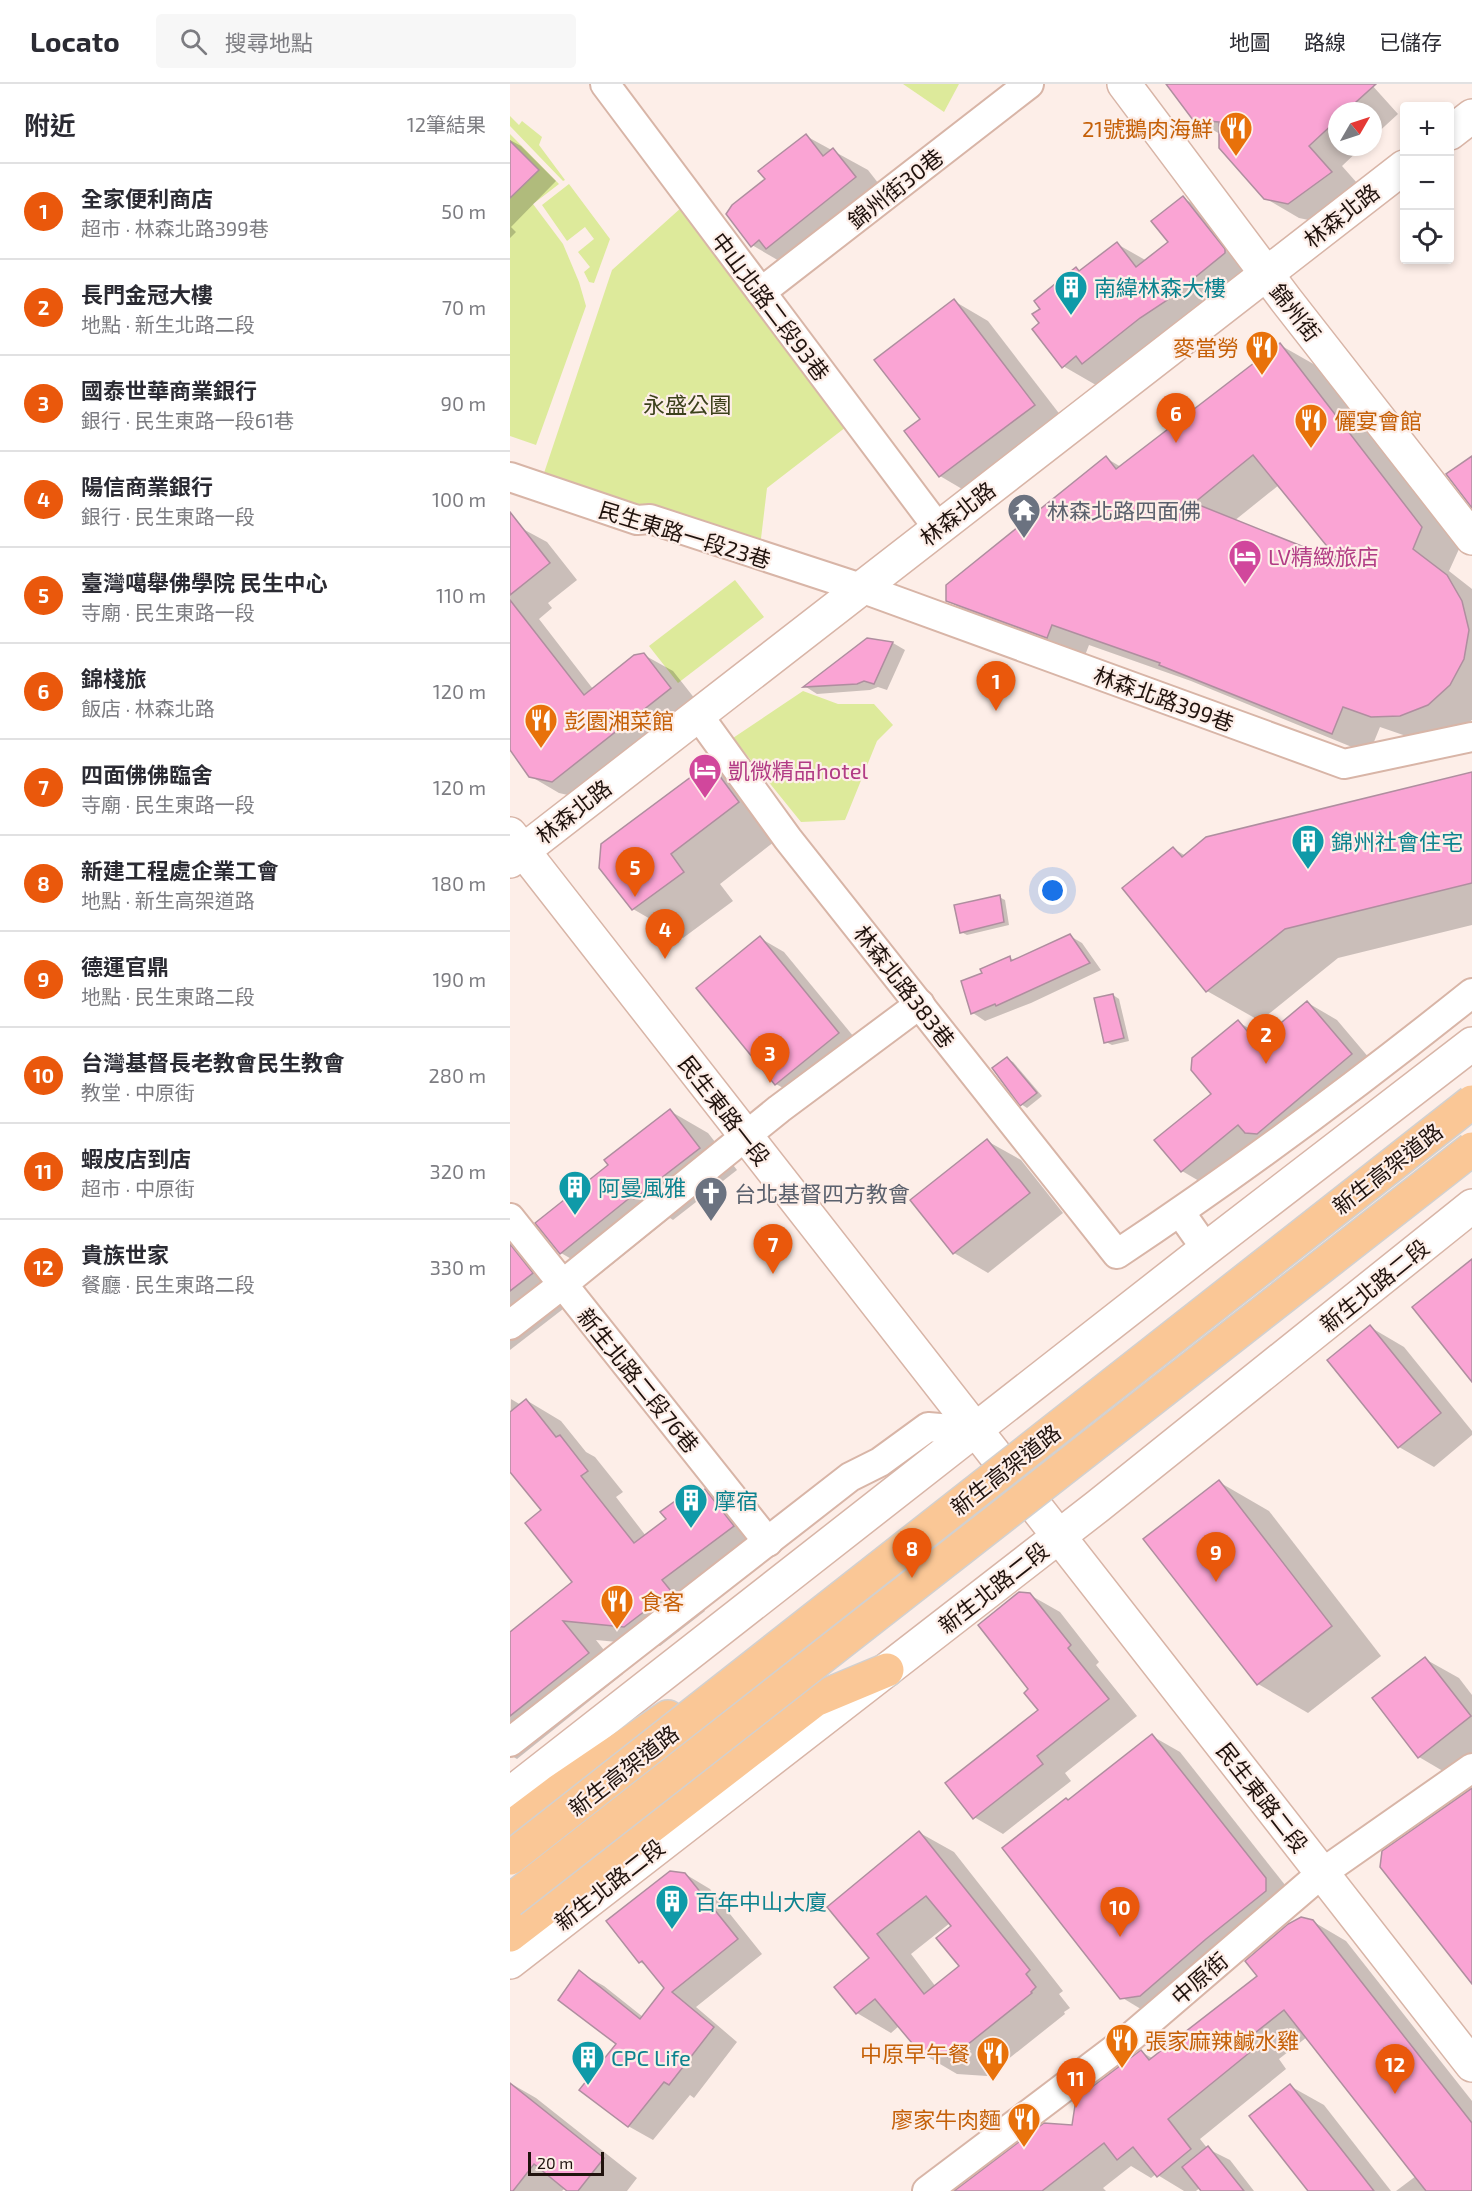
<!DOCTYPE html>
<html lang="zh-TW">
<meta charset="utf-8">
<style>
:root{--surface:#fff;--page:#f7f7f7;--text:#2b2b33;--muted:#7c7c81;--line:#e1e1e2;--accent:#ea580c}
body{margin:0;font-family:"Exo 2","Noto Sans TC",sans-serif;background:var(--page);color:var(--text)}
.controls{position:absolute;right:18px;top:18px;display:grid;overflow:hidden;border-radius:6px;box-shadow:0 3px 9px #0003}
.controls button{width:54px;height:54px;display:grid;place-items:center;padding:0;border:0;border-bottom:2px solid var(--line);background:var(--surface);color:var(--text);font:30px sans-serif}
.compass{position:absolute;left:818px;top:18px;width:54px;height:54px;border-radius:50%;background:var(--surface);box-shadow:0 3px 9px #0003;rotate:51deg}
.scale{position:absolute;left:18px;bottom:15px;width:76px;box-sizing:border-box;padding-left:6px;border:3px solid #20130e;border-top:0;font-size:16px;line-height:21px;white-space:nowrap;color:#20130e;-webkit-text-stroke:4px #fdeee8;paint-order:stroke}
.you{position:absolute;left:543px;top:807px;width:21px;height:21px;margin:-15px;border:4px solid #fff;border-radius:50%;background:#1a73e8;box-shadow:0 0 0 9px #1a73e833}
.badge{display:grid;place-items:center;width:39px;height:39px;border-radius:50%;background:var(--accent);color:#fff;font-size:20px;font-weight:700}
.pin{position:absolute;translate:-50% -50px;filter:drop-shadow(0 2px 3px #0008)}
.pin::after{content:'';position:absolute;top:32px;width:21px;height:18px;background:inherit;clip-path:polygon(0 0,100% 0,50% 100%)}
.list{margin:0;padding:0;list-style:none}
h2{display:flex;justify-content:space-between;align-items:center;height:78px;margin:0;padding:0 24px;font-size:26px}
h2 small{font-size:20px;font-weight:400;color:var(--muted)}
.list li{display:grid;grid-template-columns:39px 1fr auto;gap:18px;align-items:center;box-sizing:border-box;height:96px;padding:0 24px;border-top:2px solid var(--line)}
.list b{display:block;font-size:22px;white-space:nowrap}
.list p{margin:0;font-size:20px;white-space:nowrap;color:var(--muted)}
.list em{font-size:20px;font-style:normal;color:var(--muted)}
.icon{flex:none;width:33px;height:33px;fill:none;stroke:currentColor;stroke-width:2;stroke-linecap:round;stroke-linejoin:round}
.map{position:relative;flex:none;width:962px;height:2107px;overflow:hidden}
header{display:flex;align-items:center;gap:36px;box-sizing:border-box;height:84px;padding:0 30px;background:var(--surface);border-bottom:2px solid var(--line)}
header strong{font-size:28px}
nav{display:flex;gap:33px;margin-inline-start:auto;font-size:21px}
.search{width:420px;height:54px;background:var(--page);display:flex;align-items:center;gap:15px;box-sizing:border-box;padding:0 21px;border-radius:6px;color:var(--muted);font-size:22px}
main{display:flex}
aside{flex:1;background:var(--surface)}
.map>svg:first-child{display:block}
.green{fill:#ddea9b}
.shadow{fill:#0003;fill-rule:evenodd}
.building{fill:#faa4d4;stroke:#af8e9f;stroke-width:1.5;fill-rule:evenodd}
.lines{fill:none;stroke-linecap:round;stroke-linejoin:round}
.minor-casing{stroke:#d8b5a7;stroke-width:32}
.tertiary-casing{stroke:#d8b5a7;stroke-width:36}
.trunk-casing{stroke:#d2d0cf;stroke-width:36}
.minor{stroke:#fff;stroke-width:28}
.tertiary{stroke:#fff;stroke-width:33}
.trunk{stroke:#fac796;stroke-width:33}
.trunk-bridge-casing{stroke:#d2d0cf;stroke-width:36;stroke-linecap:butt}
.trunk-bridge{stroke:#fac796;stroke-width:33}
.labels{text-anchor:middle;dominant-baseline:central;stroke-width:4.5;stroke-linejoin:round;paint-order:stroke}
.food-label{font-size:22px;fill:#c56008;stroke:#fdeee8;text-anchor:end}
.street-label{font-size:22px;fill:#20130e;stroke:#fdeee8}
.culture-label{font-size:22px;fill:#0d838f;stroke:#fdeee8;text-anchor:start}
.park-label{font-size:22px;fill:#3c411b;stroke:#fdeee8}
.worship-label{font-size:22px;fill:#5b616d;stroke:#fdeee8;text-anchor:start}
.hotel-label{font-size:22px;fill:#b23c85;stroke:#fdeee8;text-anchor:start}
</style>
<header>
<strong>Locato</strong>
<div class="search"><svg class="icon" aria-label="search" viewBox="0 0 24 24"><circle cx="10" cy="10" r="6"/><path d="M15 15l6 6"/></svg>搜尋地點</div>
<nav><a>地圖</a><a>路線</a><a>已儲存</a></nav>
</header>
<main>
<aside>
<h2>附近<small>12筆結果</small></h2>
<ul class="list">
<li><span class="badge">1</span><div><b>全家便利商店</b><p>超市 · 林森北路399巷</p></div><em>50 m</em></li>
<li><span class="badge">2</span><div><b>長門金冠大樓</b><p>地點 · 新生北路二段</p></div><em>70 m</em></li>
<li><span class="badge">3</span><div><b>國泰世華商業銀行</b><p>銀行 · 民生東路一段61巷</p></div><em>90 m</em></li>
<li><span class="badge">4</span><div><b>陽信商業銀行</b><p>銀行 · 民生東路一段</p></div><em>100 m</em></li>
<li><span class="badge">5</span><div><b>臺灣噶舉佛學院 民生中心</b><p>寺廟 · 民生東路一段</p></div><em>110 m</em></li>
<li><span class="badge">6</span><div><b>錦棧旅</b><p>飯店 · 林森北路</p></div><em>120 m</em></li>
<li><span class="badge">7</span><div><b>四面佛佛臨舍</b><p>寺廟 · 民生東路一段</p></div><em>120 m</em></li>
<li><span class="badge">8</span><div><b>新建工程處企業工會</b><p>地點 · 新生高架道路</p></div><em>180 m</em></li>
<li><span class="badge">9</span><div><b>德運官鼎</b><p>地點 · 民生東路二段</p></div><em>190 m</em></li>
<li><span class="badge">10</span><div><b>台灣基督長老教會民生教會</b><p>教堂 · 中原街</p></div><em>280 m</em></li>
<li><span class="badge">11</span><div><b>蝦皮店到店</b><p>超市 · 中原街</p></div><em>320 m</em></li>
<li><span class="badge">12</span><div><b>貴族世家</b><p>餐廳 · 民生東路二段</p></div><em>330 m</em></li>
</ul>
</aside>
<div class="map">
<svg width="962" height="2107" viewBox="0 0 962 2107">
<rect width="100%" height="100%" fill="#fdeee8"/>
<g class="green">
<polygon points="393,0 449,0 434,28"/>
<polygon points="0,32 9,41 12,37 32,53 29,61 55,96 53,97 0,42"/>
<polygon points="0,50 49,100 23,120 53,160 69,198 76,222 26,361 0,352 0,114 28,86 0,57"/>
<polygon points="59,100 100,155 84,199 79,198 74,188 80,183 68,168 84,155 75,143 57,157 32,121"/>
<polygon points="172,123 336,343 257,404 250,463 33,392 102,186"/>
<polygon points="225,496 254,533 168,599 139,562"/>
<polygon points="293,607 328,620 364,620 383,641 367,657 335,736 291,738 223,654"/>
</g>
<g class="shadow">
<polygon points="658,0 861,0 888,30 863,53 863,27 827,27 827,63 852,63 832,82 855,108 813,139 789,134 755,114 710,50 684,35"/>
<polygon points="296,52 358,86 379,113 276,181 242,161 257,95"/>
<polygon points="0,56 11,62 46,97 1,143 6,148 0,154"/>
<polygon points="673,114 718,140 759,192 598,308 553,282 531,239 532,225 566,185 571,188 607,160 637,177 661,158"/>
<polygon points="444,217 478,237 558,341 464,412 430,392 412,336"/>
<path d="M770,261l37,21 142,183 -10,22 23,18v131l-7,6 -56,11 -29,-10 -11,27 -178,-73 -102,-36 -5,13 -99,-36 -37,-21 158,-143 15,9zM769,401l65,80 -110,-44z"/>
<polygon points="0,438 37,458 67,496 38,519 42,524 29,535 83,605 134,571 163,587 189,620 71,714 49,709 20,692 0,662"/>
<polygon points="358,555 383,559 395,566 377,606 368,603 360,606 307,610 296,603"/>
<polygon points="203,685 253,714 278,747 210,800 223,817 173,854 123,825"/>
<polygon points="962,690 962,841 828,874 750,937 697,907 664,765 676,772"/>
<polygon points="489,813 495,816 499,841 457,851 451,848"/>
<polygon points="560,852 572,859 591,886 521,919 475,937 463,929 474,890 500,874 505,877"/>
<polygon points="250,854 274,868 353,964 291,1014 266,1000"/>
<polygon points="603,911 609,915 619,957 602,961 596,958"/>
<polygon points="798,919 827,936 871,988 701,1104 672,1087 703,1010 728,938 756,954"/>
<polygon points="497,975 503,978 532,1012 517,1024 511,1020"/>
<polygon points="160,1027 198,1049 227,1086 163,1136 160,1134 89,1191 51,1169 100,1081"/>
<polygon points="477,1057 511,1076 553,1129 478,1189 444,1169 402,1116"/>
<polygon points="0,1161 42,1186 66,1215 0,1266"/>
<polygon points="860,1243 894,1263 962,1347 962,1351 924,1383 889,1363"/>
<polygon points="1,1315 11,1321 16,1316 51,1337 76,1368 85,1373 113,1408 106,1413 136,1452 158,1436 172,1414 180,1418 195,1407 230,1427 258,1462 186,1516 195,1527 150,1562 86,1556 113,1590 7,1675 0,1671 0,1549 64,1499 33,1427 0,1373"/>
<polygon points="709,1398 759,1427 871,1572 798,1629 748,1600"/>
<polygon points="520,1511 550,1528 589,1578 586,1581 627,1632 555,1689 561,1697 493,1750 464,1733 530,1626"/>
<polygon points="915,1575 949,1594 962,1611 962,1678 943,1693 909,1673"/>
<polygon points="642,1652 670,1668 783,1811 639,1930 611,1913 559,1718"/>
<path d="M410,1749l34,19 109,139 -4,3 11,14 -6,4 1,2 -78,62 -30,-2 -34,-20 -24,-28 -8,7 -34,-20 14,-54 -42,-52zM440,1839l3,4 8,39 -25,21 -25,-33z"/>
<polygon points="175,1790 200,1805 252,1870 186,1923 227,1958 184,2014 180,2011 143,2056 118,2042 108,1960 69,1888 94,1902 133,1933 156,1904 139,1883 130,1878"/>
<polygon points="802,1837 836,1857 962,2017 962,2107 886,2107 906,2092 797,1953 769,1975 776,1985 690,2055 698,2065 720,2076 744,2107 693,2107 691,2103 686,2107 674,2107 646,2090 641,2094 621,2082 593,2104 596,2107 451,2107 563,2043 631,1968 644,1975 749,1892"/>
<polygon points="0,1999 26,2014 127,2094 117,2107 59,2107 55,2104 52,2107 0,2107"/>
<polygon points="780,2002 814,2021 881,2107 800,2107"/>
</g>
<g class="building">
<polygon points="656,0 866,0 836,27 827,27 827,36 799,62 822,88 778,120 754,115 709,64 709,38 683,36"/>
<polygon points="296,50 313,72 323,64 346,93 256,165 249,156 241,163 216,130 222,121 255,95 248,87"/>
<polygon points="0,57 29,86 0,114"/>
<polygon points="673,112 715,165 715,169 656,217 630,234 572,280 566,272 552,284 522,245 529,239 522,230 530,225 524,217 566,183 569,187 607,158 626,183 658,158 641,137"/>
<polygon points="444,215 525,321 429,393 394,347 410,335 364,276"/>
<path d="M770,259l142,184 -9,22 34,26 15,26 7,29 -5,29 -14,26 -22,20 -28,11 -29,1 -28,-10 -11,27 -173,-69 1,-2 -108,-38 -5,13 -101,-37v-16l160,-129 10,13zM743,371l86,106 -145,-58z"/>
<polygon points="962,372 962,424 936,390"/>
<polygon points="0,428 40,479 0,511"/>
<polygon points="0,516 74,611 124,571 134,569 161,604 42,698 19,693 0,666"/>
<polygon points="357,554 383,558 364,600 354,597 347,600 293,603"/>
<polygon points="203,683 229,718 161,770 174,788 122,826 89,784 91,760 193,684"/>
<polygon points="962,688 962,799 775,845 696,908 612,804 663,763 672,773 696,753"/>
<polygon points="490,811 494,838 450,849 444,821"/>
<polygon points="560,850 580,879 486,922 485,920 461,930 451,897 472,889 470,885 500,872 501,877"/>
<polygon points="250,852 329,949 265,1001 186,904"/>
<polygon points="603,910 614,954 594,959 584,914"/>
<polygon points="797,917 842,970 747,1050 735,1049 728,1041 671,1088 644,1056 701,1010 681,986 682,974 728,936 747,959"/>
<polygon points="497,973 527,1009 510,1022 482,984"/>
<polygon points="160,1025 190,1064 124,1115 122,1112 50,1170 25,1139 98,1081 94,1076"/>
<polygon points="477,1055 520,1109 443,1170 400,1116"/>
<polygon points="0,1160 23,1189 0,1207"/>
<polygon points="962,1175 962,1298 902,1223"/>
<polygon points="860,1241 931,1329 888,1364 817,1276"/>
<polygon points="16,1315 46,1353 50,1351 78,1387 71,1392 124,1459 156,1435 150,1428 172,1412 177,1419 195,1405 224,1442 152,1496 161,1507 114,1543 53,1537 79,1569 0,1632 0,1548 62,1498 15,1439 31,1426 0,1388 0,1328"/>
<polygon points="709,1396 822,1542 747,1601 633,1455"/>
<polygon points="509,1508 520,1509 561,1561 558,1564 599,1615 527,1672 533,1680 463,1735 435,1699 528,1626 514,1609 518,1605 468,1541"/>
<polygon points="915,1573 961,1632 908,1674 862,1614"/>
<polygon points="642,1650 756,1794 756,1807 696,1855 630,1912 610,1915 492,1764 556,1714 558,1716"/>
<polygon points="962,1704 962,1900 870,1783 872,1767"/>
<path d="M409,1747l111,139 -4,4 10,13 -5,5 1,1 -80,64 -30,-2 -47,-56 -19,15 -22,-27 35,-29 -42,-51zM416,1812l25,30 -15,12 23,28 -35,28 -47,-60z"/>
<polygon points="160,1787 175,1789 228,1855 162,1908 204,1943 159,2001 154,1998 118,2043 69,2006 106,1960 48,1916 69,1886 130,1935 154,1904 132,1877 129,1879 96,1837"/>
<polygon points="791,1833 803,1836 962,2039 962,2107 916,2107 774,1926 736,1956 744,1965 658,2035 681,2065 647,2093 623,2063 607,2076 594,2059 532,2107 444,2107 534,2039 562,2041 566,2015 631,1966 639,1976 747,1892 735,1877 778,1840"/>
<polygon points="0,1999 94,2074 68,2107 57,2107 24,2080 3,2107 0,2107"/>
<polygon points="780,2000 850,2089 864,2107 798,2107 739,2032"/>
<polygon points="698,2062 734,2107 691,2107 672,2083"/>
</g>
<g class="lines">
<defs>
<g id="minor">
<polyline points="95,0 428,444"/>
<polyline points="251,208 519,0"/>
<polyline points="0,393 127,436 140,435 351,504 834,680 962,653"/>
<path d="M188,631l90,124 329,415c122,-81 240,-169 355,-261"/>
<polyline points="670,1128 696,1165"/>
<polyline points="0,1134 258,1458"/>
<polyline points="0,1241 53,1200 269,1025 410,920"/>
<polyline points="0,1658 340,1393 370,1378 418,1343 466,1347"/>
<polyline points="417,2107 622,1952 812,1789 962,1684"/>
</g>
<g id="tertiary">
<polyline points="614,0 776,216 962,454"/>
<polyline points="940,49 962,32"/>
<polyline points="0,750 962,1981"/>
<polyline points="0,777 894,83"/>
<polyline points="0,1710 696,1165 962,960"/>
<polyline points="0,1878 588,1422 962,1122"/>
</g>
<g id="trunk">
<polyline points="0,1744 49,1707 158,1633"/>
<polyline points="0,1851 305,1616 377,1586"/>
</g>
</defs>
<use href="#minor" class="minor-casing"/>
<use href="#tertiary" class="tertiary-casing"/>
<use href="#trunk" class="trunk-casing"/>
<use href="#minor" class="minor"/>
<use href="#tertiary" class="tertiary"/>
<use href="#trunk" class="trunk"/>
<defs>
<g id="trunk-bridge">
<polyline points="0,1774 962,1018"/>
<polyline points="0,1817 962,1065"/>
</g>
</defs>
<use href="#trunk-bridge" class="trunk-bridge-casing"/>
<use href="#trunk-bridge" class="trunk-bridge"/>
</g>
<defs>
<symbol id="restaurant-pin" viewBox="-11 -11 22 30"><path d="M0 17L-7.5 6A9.5 9.5 0 1 1 7.5 6Z" fill="#e8710a" stroke="#fdeee8"/><path d="M-5-6h1v4h1v-4h1v4h1v-4h1v5L-1.5 .5V6h-2V.5L-5-1ZM5-6V6H3V1.5H1.5Q1.5-4 5-6Z" fill="#fff"/></symbol>
<symbol id="building-pin" viewBox="-11 -11 22 30"><path d="M0 17L-7.5 6A9.5 9.5 0 1 1 7.5 6Z" fill="#0f9aa8" stroke="#fdeee8"/><path d="M-4-6H4V6H1V3H-1V6H-4ZM-2.5-4.3h1.7v1.8h-1.7ZM.8-4.3h1.7v1.8H.8ZM-2.5-1h1.7V.8h-1.7ZM.8-1h1.7V.8H.8Z" fill="#fff"/></symbol>
<symbol id="temple-pin" viewBox="-11 -11 22 30"><path d="M0 17L-7.5 6A9.5 9.5 0 1 1 7.5 6Z" fill="#6b7280" stroke="#fdeee8"/><path d="M0-6L5-2H3V0L6.5 2.5H4V6H1.5V3h-3V6H-4V2.5H-6.5L-3 0V-2H-5Z" fill="#fff"/></symbol>
<symbol id="hotel-pin" viewBox="-11 -11 22 30"><path d="M0 17L-7.5 6A9.5 9.5 0 1 1 7.5 6Z" fill="#d1479c" stroke="#fdeee8"/><path d="M-6-4.5h1.5V1H6V5H4.5V3h-9V5H-6ZM-4 0a1.8 1.8 0 1 1 3.6 0ZM.5 0V-2.5h3Q6-2.5 6 0Z" fill="#fff"/></symbol>
<symbol id="church-pin" viewBox="-11 -11 22 30"><path d="M0 17L-7.5 6A9.5 9.5 0 1 1 7.5 6Z" fill="#6b7280" stroke="#fdeee8"/><path d="M-1.2-6h2.4v3.5h3.3v2.4h-3.3V6h-2.4V-.1h-3.3v-2.4h3.3Z" fill="#fff"/></symbol>
</defs>
<g fill-rule="evenodd">
<use href="#restaurant-pin" x="707" y="25" width="38" height="52"/>
<use href="#building-pin" x="542" y="184" width="38" height="52"/>
<use href="#restaurant-pin" x="733" y="244" width="38" height="52"/>
<use href="#restaurant-pin" x="782" y="317" width="38" height="52"/>
<use href="#temple-pin" x="495" y="407" width="38" height="52"/>
<use href="#hotel-pin" x="716" y="453" width="38" height="52"/>
<use href="#restaurant-pin" x="12" y="617" width="38" height="52"/>
<use href="#hotel-pin" x="176" y="667" width="38" height="52"/>
<use href="#building-pin" x="779" y="738" width="38" height="52"/>
<use href="#building-pin" x="46" y="1084" width="38" height="52"/>
<use href="#church-pin" x="182" y="1090" width="38" height="52"/>
<use href="#building-pin" x="162" y="1397" width="38" height="52"/>
<use href="#restaurant-pin" x="88" y="1498" width="38" height="52"/>
<use href="#building-pin" x="143" y="1798" width="38" height="52"/>
<use href="#restaurant-pin" x="593" y="1937" width="38" height="52"/>
<use href="#restaurant-pin" x="464" y="1950" width="38" height="52"/>
<use href="#building-pin" x="59" y="1954" width="38" height="52"/>
<use href="#restaurant-pin" x="495" y="2016" width="38" height="52"/>
</g>
<g class="labels">
<g class="food-label">
<text x="703" y="44">21號鵝肉海鮮</text>
<text x="729" y="263">麥當勞</text>
<text x="824" y="336" text-anchor="start">儷宴會館</text>
<text x="54" y="636" text-anchor="start">彭園湘菜館</text>
<text x="130" y="1517" text-anchor="start">食客</text>
<text x="635" y="1956" text-anchor="start">張家麻辣鹹水雞</text>
<text x="460" y="1969">中原早午餐</text>
<text x="491" y="2035">廖家牛肉麵</text>
</g>
<g class="street-label">
<text transform="translate(385 104) rotate(-38)">錦州街30巷</text>
<text transform="translate(831 131) rotate(-38)">林森北路</text>
<text transform="translate(261 222) rotate(53)">中山北路二段93巷</text>
<text transform="translate(786 228) rotate(52)">錦州街</text>
<text transform="translate(447 429) rotate(-38)">林森北路</text>
<text transform="translate(175 450) rotate(17)">民生東路一段23巷</text>
<text transform="translate(654 614) rotate(20)">林森北路399巷</text>
<text transform="translate(63 727) rotate(-38)">林森北路</text>
<text transform="translate(395 902) rotate(52)">林森北路383巷</text>
<text transform="translate(215 1026) rotate(52)">民生東路一段</text>
<text transform="translate(877 1084) rotate(-38)">新生高架道路</text>
<text transform="translate(864 1201) rotate(-39)">新生北路二段</text>
<text transform="translate(129 1296) rotate(51)">新生北路二段76巷</text>
<text transform="translate(495 1385) rotate(-38)">新生高架道路</text>
<text transform="translate(483 1503) rotate(-38)">新生北路二段</text>
<text transform="translate(113 1686) rotate(-38)">新生高架道路</text>
<text transform="translate(753 1713) rotate(52)">民生東路二段</text>
<text transform="translate(99 1800) rotate(-38)">新生北路二段</text>
<text transform="translate(689 1894) rotate(-41)">中原街</text>
</g>
<g class="culture-label">
<text x="584" y="203">南緯林森大樓</text>
<text x="821" y="757">錦州社會住宅</text>
<text x="88" y="1103">阿曼風雅</text>
<text x="204" y="1416">摩宿</text>
<text x="185" y="1817">百年中山大廈</text>
<text x="101" y="1973">CPC Life</text>
</g>
<g class="park-label">
<text x="177" y="320">永盛公園</text>
</g>
<g class="worship-label">
<text x="537" y="426">林森北路四面佛</text>
<text x="224" y="1109">台北基督四方教會</text>
</g>
<g class="hotel-label">
<text x="758" y="472">LV精緻旅店</text>
<text x="218" y="686">凱微精品hotel</text>
</g>
</g>
</svg>
<div class="controls">
<button>+</button>
<button>−</button>
<button><svg class="icon" aria-label="locate" viewBox="0 0 24 24"><circle cx="12" cy="12" r="6"/><path d="M12 2v4M12 18v4M2 12h4M18 12h4"/></svg></button>
</div>
<svg class="compass" viewBox="-18 -18 36 36"><path d="M0-13l5 13h-10z" fill="#e53935"/><path d="M0 13l5-13h-10z" fill="#7c7c81"/></svg>
<div class="scale">20 m</div>
<div class="you"></div>
<div class="pin badge" style="left:486px;top:627px">1</div>
<div class="pin badge" style="left:756px;top:980px">2</div>
<div class="pin badge" style="left:260px;top:999px">3</div>
<div class="pin badge" style="left:155px;top:875px">4</div>
<div class="pin badge" style="left:125px;top:813px">5</div>
<div class="pin badge" style="left:666px;top:359px">6</div>
<div class="pin badge" style="left:263px;top:1190px">7</div>
<div class="pin badge" style="left:402px;top:1494px">8</div>
<div class="pin badge" style="left:706px;top:1498px">9</div>
<div class="pin badge" style="left:610px;top:1853px">10</div>
<div class="pin badge" style="left:566px;top:2024px">11</div>
<div class="pin badge" style="left:885px;top:2010px">12</div>
</div>
</main>
